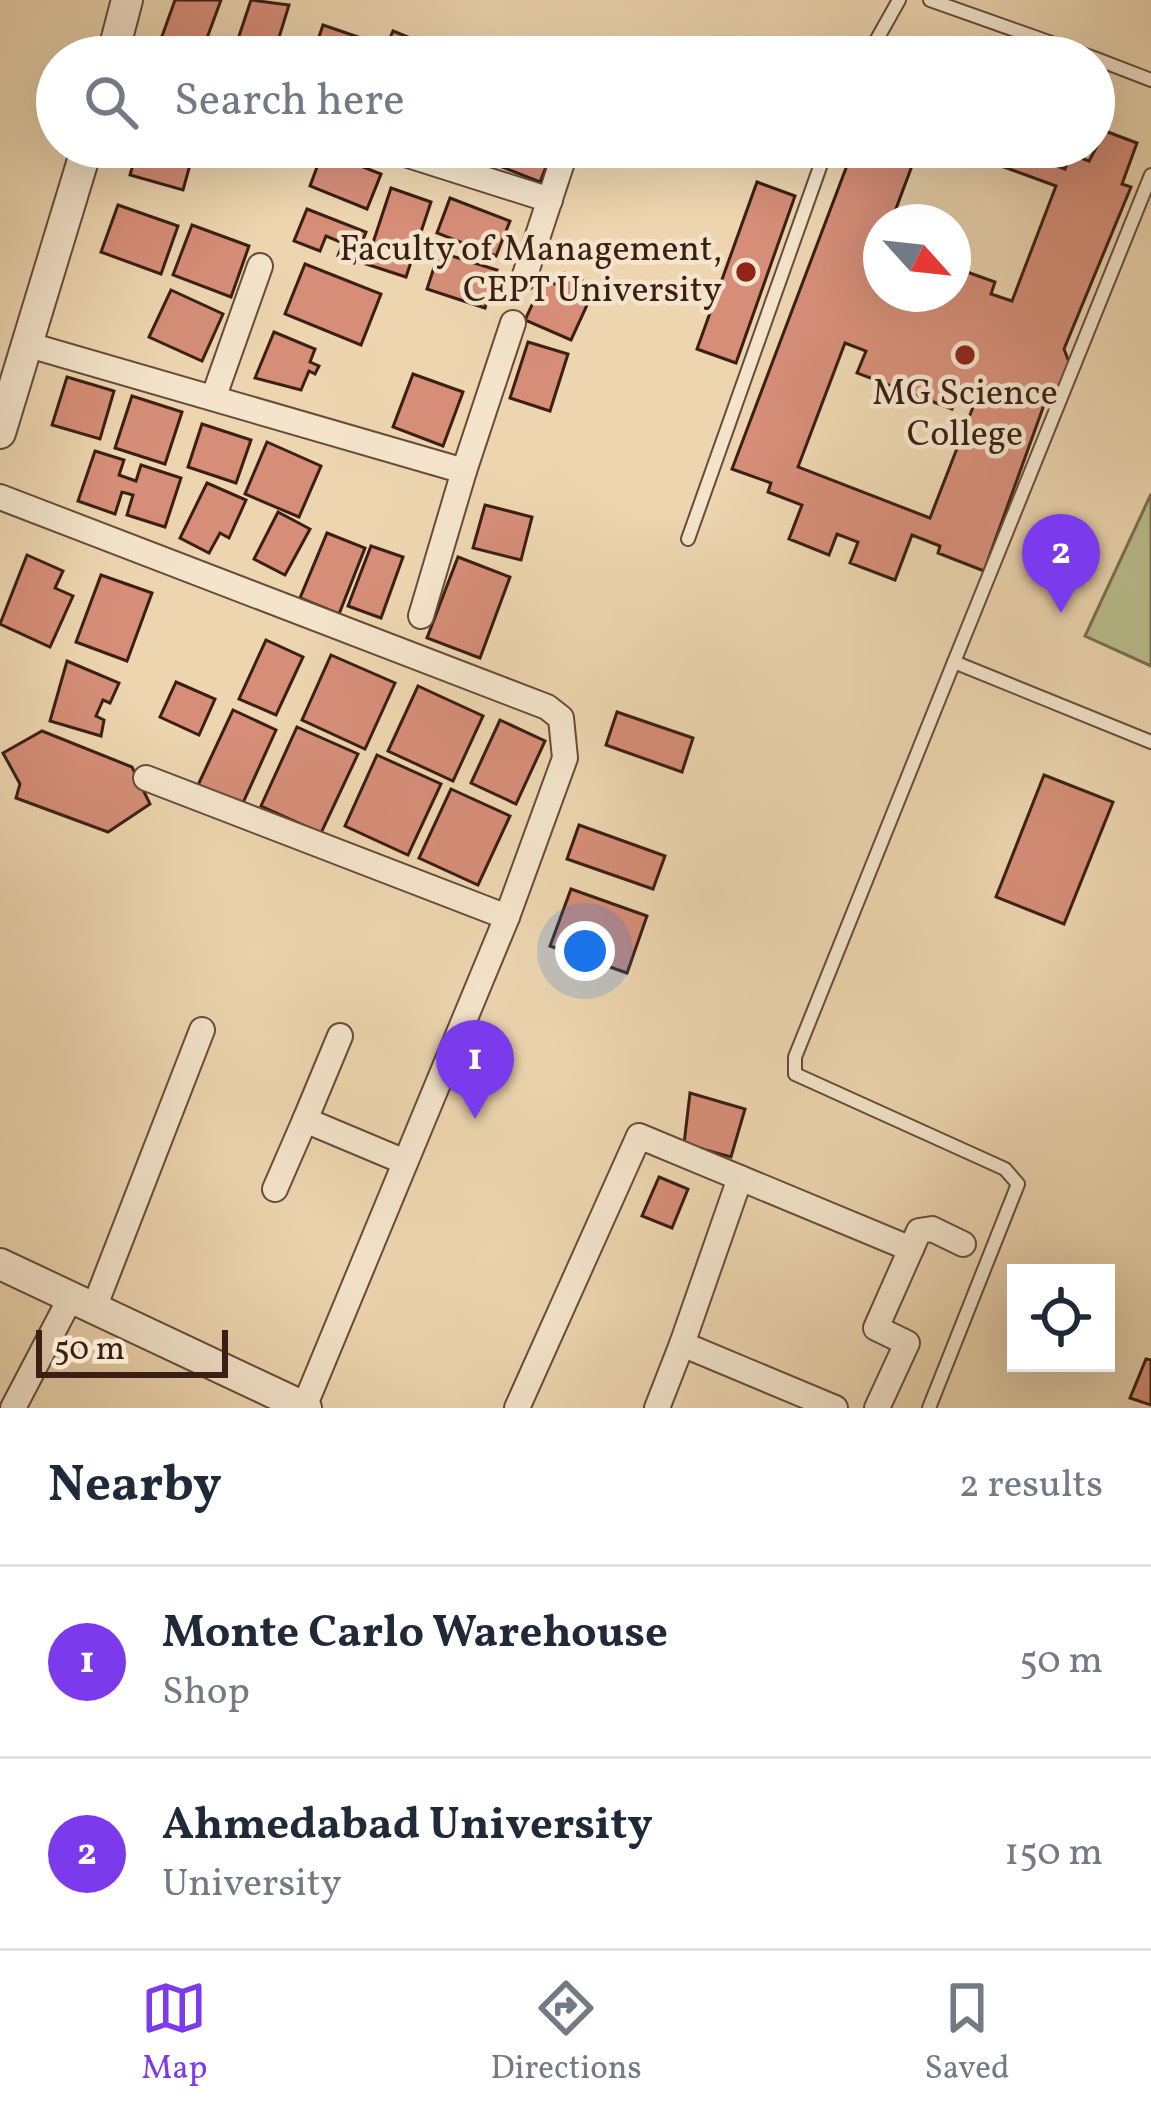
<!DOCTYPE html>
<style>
:root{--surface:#fff;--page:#f6f6f7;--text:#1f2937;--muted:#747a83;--line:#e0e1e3;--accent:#7c3aed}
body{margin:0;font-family:Vollkorn,serif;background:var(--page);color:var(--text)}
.controls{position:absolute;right:36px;bottom:36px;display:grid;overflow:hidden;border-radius:0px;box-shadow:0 12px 48px #0002}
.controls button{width:108px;height:108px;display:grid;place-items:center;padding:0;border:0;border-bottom:3px solid var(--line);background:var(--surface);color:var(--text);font:60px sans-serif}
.compass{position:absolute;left:863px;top:204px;width:108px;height:108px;border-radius:50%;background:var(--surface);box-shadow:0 12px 48px #0002;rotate:117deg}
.scale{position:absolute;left:36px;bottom:30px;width:192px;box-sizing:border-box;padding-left:12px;border:6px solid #3b1f14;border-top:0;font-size:33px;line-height:42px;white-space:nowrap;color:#3b1f14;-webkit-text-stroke:9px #f3e4cb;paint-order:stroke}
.you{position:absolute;left:585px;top:951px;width:42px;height:42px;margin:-30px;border:9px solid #fff;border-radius:50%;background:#1a73e8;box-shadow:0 0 0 18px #1a73e833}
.badge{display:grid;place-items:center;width:78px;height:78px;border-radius:50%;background:var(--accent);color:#fff;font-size:39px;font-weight:700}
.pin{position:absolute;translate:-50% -99px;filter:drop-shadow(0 3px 6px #0008)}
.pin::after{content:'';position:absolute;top:63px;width:42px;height:36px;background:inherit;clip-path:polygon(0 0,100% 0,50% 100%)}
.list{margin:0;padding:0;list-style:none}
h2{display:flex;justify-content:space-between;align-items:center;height:156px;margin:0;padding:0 48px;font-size:51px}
h2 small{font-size:39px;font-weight:400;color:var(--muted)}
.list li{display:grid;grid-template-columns:78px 1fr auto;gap:36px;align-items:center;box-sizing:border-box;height:192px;padding:0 48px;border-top:3px solid var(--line)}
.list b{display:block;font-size:45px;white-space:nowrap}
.list p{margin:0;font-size:39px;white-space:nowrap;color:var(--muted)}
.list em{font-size:39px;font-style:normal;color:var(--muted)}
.icon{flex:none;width:66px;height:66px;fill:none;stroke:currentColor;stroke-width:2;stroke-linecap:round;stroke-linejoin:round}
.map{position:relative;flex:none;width:1151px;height:1408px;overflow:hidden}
.search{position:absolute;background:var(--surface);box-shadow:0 12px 48px #0002;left:36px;right:36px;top:36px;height:132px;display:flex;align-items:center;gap:30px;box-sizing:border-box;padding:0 42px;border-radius:66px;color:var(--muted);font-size:45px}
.sheet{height:540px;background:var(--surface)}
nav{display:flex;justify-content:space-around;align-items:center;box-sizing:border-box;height:168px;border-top:3px solid var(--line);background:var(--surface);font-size:33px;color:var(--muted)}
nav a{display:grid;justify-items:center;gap:6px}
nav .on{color:var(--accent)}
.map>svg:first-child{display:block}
.green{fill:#b8bd8b;stroke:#7a6e50;stroke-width:3}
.building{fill:#d68e78;stroke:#3b1f14;stroke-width:3;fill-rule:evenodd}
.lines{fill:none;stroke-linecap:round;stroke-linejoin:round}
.service-casing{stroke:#674c3b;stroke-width:16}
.minor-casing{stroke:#674c3b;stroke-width:28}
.tertiary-casing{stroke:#674c3b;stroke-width:34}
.service{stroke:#f3e4cb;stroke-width:12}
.minor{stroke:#f3e4cb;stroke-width:24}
.tertiary{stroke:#f3e4cb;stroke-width:30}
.poi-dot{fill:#8f2418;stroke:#f3e4cb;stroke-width:4.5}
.labels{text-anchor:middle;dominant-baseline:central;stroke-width:9;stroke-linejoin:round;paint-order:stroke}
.poi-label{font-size:36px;fill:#3b1f14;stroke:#f3e4cb;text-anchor:end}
</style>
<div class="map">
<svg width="1151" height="1408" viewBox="0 0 1151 1408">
<rect width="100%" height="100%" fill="#ecd5af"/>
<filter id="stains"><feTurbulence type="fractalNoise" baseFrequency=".00167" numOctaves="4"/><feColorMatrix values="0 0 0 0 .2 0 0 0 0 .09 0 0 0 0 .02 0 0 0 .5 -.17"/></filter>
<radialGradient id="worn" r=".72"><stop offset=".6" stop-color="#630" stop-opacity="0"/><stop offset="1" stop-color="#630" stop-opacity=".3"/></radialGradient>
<polygon class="green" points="1151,494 1151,666 1085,636"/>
<g class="building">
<polygon points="175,0 221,0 200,57 156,53"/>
<polygon points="251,0 289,5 273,57 232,57"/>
<polygon points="323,25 361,38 354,57 312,57"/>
<polygon points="393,31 457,57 382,57"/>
<polygon points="491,47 515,57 487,57"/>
<path d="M1105,131l32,12 -15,41 9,3 -67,162 5,13 -14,37 -5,-2 -6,8 -60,166 -46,-18 2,-7 -28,-11 -17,45 -45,-17 8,-21 -21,-8 -8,21 -40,-16 13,-34 -34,-13 3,-9 -39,-14 122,-322h65l-28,75h-10v72h72v-27l42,15 -4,12 21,7 44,-115 -107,-39h109l-6,17 13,5 6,-15 18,7zM845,343l21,8 -9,22 95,36 4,-9 17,7 -43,111 -132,-51z"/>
<polygon points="138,147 195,147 183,190 130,175"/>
<polygon points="451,147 554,147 540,182"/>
<polygon points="323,151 381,174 367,209 310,186"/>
<polygon points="757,182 795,196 736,363 697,349"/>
<polygon points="391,188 431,202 406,277 366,264"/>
<polygon points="450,198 510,221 496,256 437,233"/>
<polygon points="118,205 178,226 161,274 101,252"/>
<polygon points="307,209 366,232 354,263 338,256 343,243 326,236 320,251 294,241"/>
<polygon points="192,225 249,246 231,297 173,275"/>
<polygon points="439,252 497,270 485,308 427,289"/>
<polygon points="305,264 381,294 361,345 285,314"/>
<polygon points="565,273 583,281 576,297 588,303 571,340 525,320 544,279 559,286"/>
<polygon points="171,290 223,314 202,361 149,337"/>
<polygon points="274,332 315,349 310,362 319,366 315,374 309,371 301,390 255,378"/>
<polygon points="528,342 568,354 550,411 510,398"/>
<polygon points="413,374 463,392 443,446 393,427"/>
<polygon points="67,377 114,391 100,439 52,425"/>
<polygon points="132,396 182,412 165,464 115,448"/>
<polygon points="202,424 251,440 236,483 188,467"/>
<polygon points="267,442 321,466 299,517 245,494"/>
<polygon points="95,451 124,460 119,475 136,481 141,465 181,478 165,527 127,515 133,495 122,492 115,514 78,501"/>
<polygon points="207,483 246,500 229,538 220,533 209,553 180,538"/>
<polygon points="485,505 532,517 521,560 473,548"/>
<polygon points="278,512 310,529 285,575 254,559"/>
<polygon points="327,533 365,548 339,614 300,598"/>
<polygon points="371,546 403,557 381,618 348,606"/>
<polygon points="27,555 63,571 55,588 73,596 50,647 0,624"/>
<polygon points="458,557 510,577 480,658 427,638"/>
<polygon points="101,575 152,593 127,661 76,642"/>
<polygon points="266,640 303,657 276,715 239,699"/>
<polygon points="331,655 395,683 365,749 302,720"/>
<polygon points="67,661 119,683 110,703 103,700 96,716 104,720 101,736 50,721"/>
<polygon points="176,682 215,699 199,735 160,717"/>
<polygon points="418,686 483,716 453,781 388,751"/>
<polygon points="233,710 276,730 242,805 198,785"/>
<polygon points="617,712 693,738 682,772 606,745"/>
<polygon points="500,720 545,741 516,804 471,783"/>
<polygon points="297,727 358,754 321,833 261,806"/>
<polygon points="42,731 132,767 150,804 108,832 16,798 20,784 3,753"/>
<polygon points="377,755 441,784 408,855 345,826"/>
<polygon points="1044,775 1113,802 1064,924 996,897"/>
<polygon points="451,789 510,816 478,885 419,858"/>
<polygon points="579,825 665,856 653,889 567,859"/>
<polygon points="571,889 647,916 627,973 550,946"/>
<polygon points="690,1093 745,1109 731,1157 684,1144"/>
<polygon points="659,1177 688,1189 672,1228 642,1216"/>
<polygon points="1146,1359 1151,1360 1151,1405 1130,1398"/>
</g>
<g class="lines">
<defs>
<g id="service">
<polyline points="930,0 1091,57"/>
<polyline points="867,57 899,0"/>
<polyline points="1094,58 1151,80"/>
<polyline points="688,539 827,147"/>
<polyline points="954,662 1151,175"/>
<polyline points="929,1408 1018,1184 1005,1169 795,1074 795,1057 954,662 1151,742"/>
</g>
<g id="minor">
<polyline points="383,147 550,200"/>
<polyline points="524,278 567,147"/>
<polyline points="29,345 464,471 421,616"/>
<polyline points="214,396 260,266"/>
<polyline points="464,471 513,323"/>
<polyline points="0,497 547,707 561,718 565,758 507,917 304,1407"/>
<polyline points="146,778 507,917"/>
<polyline points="340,1036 305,1120 405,1162"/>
<polyline points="275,1189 305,1120"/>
<polyline points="911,1249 919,1231 932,1229 963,1244"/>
<polyline points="94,1308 202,1030"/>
<polyline points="682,1344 740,1178"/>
<polyline points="13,1408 71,1297"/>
<polyline points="517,1408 639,1136 911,1249 876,1328 907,1343 877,1408"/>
<polyline points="657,1408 682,1344 835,1408"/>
</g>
<g id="tertiary">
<polyline points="112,57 127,0"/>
<polyline points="0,433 87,147"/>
<polyline points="0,1264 306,1408"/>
</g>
</defs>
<use href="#service" class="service-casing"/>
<use href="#minor" class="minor-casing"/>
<use href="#tertiary" class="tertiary-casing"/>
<use href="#service" class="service"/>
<use href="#minor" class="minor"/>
<use href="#tertiary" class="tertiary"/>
</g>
<g class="poi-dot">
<circle cx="746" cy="272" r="12"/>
<circle cx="965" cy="355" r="12"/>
</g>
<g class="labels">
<g class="poi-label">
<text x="722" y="251">Faculty of Management,<tspan x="722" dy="41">CEPT University</tspan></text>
<text x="965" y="395" text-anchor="middle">MG Science<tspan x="965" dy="41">College</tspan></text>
</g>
</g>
<rect width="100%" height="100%" filter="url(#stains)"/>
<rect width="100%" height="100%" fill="url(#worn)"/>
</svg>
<div class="controls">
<button><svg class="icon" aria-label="locate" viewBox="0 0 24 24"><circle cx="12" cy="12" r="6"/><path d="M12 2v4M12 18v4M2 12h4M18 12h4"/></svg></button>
</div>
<svg class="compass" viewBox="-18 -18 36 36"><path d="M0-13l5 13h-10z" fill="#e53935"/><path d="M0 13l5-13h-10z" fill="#747a83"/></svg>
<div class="scale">50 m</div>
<div class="you"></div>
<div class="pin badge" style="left:475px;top:1119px">1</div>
<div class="pin badge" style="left:1061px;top:613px">2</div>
<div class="search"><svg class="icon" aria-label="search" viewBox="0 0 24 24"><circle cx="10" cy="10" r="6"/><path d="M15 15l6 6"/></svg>Search here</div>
</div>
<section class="sheet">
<h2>Nearby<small>2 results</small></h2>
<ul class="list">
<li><span class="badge">1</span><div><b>Monte Carlo Warehouse</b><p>Shop</p></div><em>50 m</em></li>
<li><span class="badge">2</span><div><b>Ahmedabad University</b><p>University</p></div><em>150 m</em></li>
</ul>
</section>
<nav>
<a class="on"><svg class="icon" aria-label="map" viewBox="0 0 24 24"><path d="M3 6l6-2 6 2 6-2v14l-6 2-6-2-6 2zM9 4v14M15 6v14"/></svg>Map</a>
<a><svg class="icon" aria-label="directions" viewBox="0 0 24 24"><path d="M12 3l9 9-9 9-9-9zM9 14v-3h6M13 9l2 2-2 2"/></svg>Directions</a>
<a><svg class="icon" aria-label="saved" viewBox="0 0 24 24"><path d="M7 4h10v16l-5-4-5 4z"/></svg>Saved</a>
</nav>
